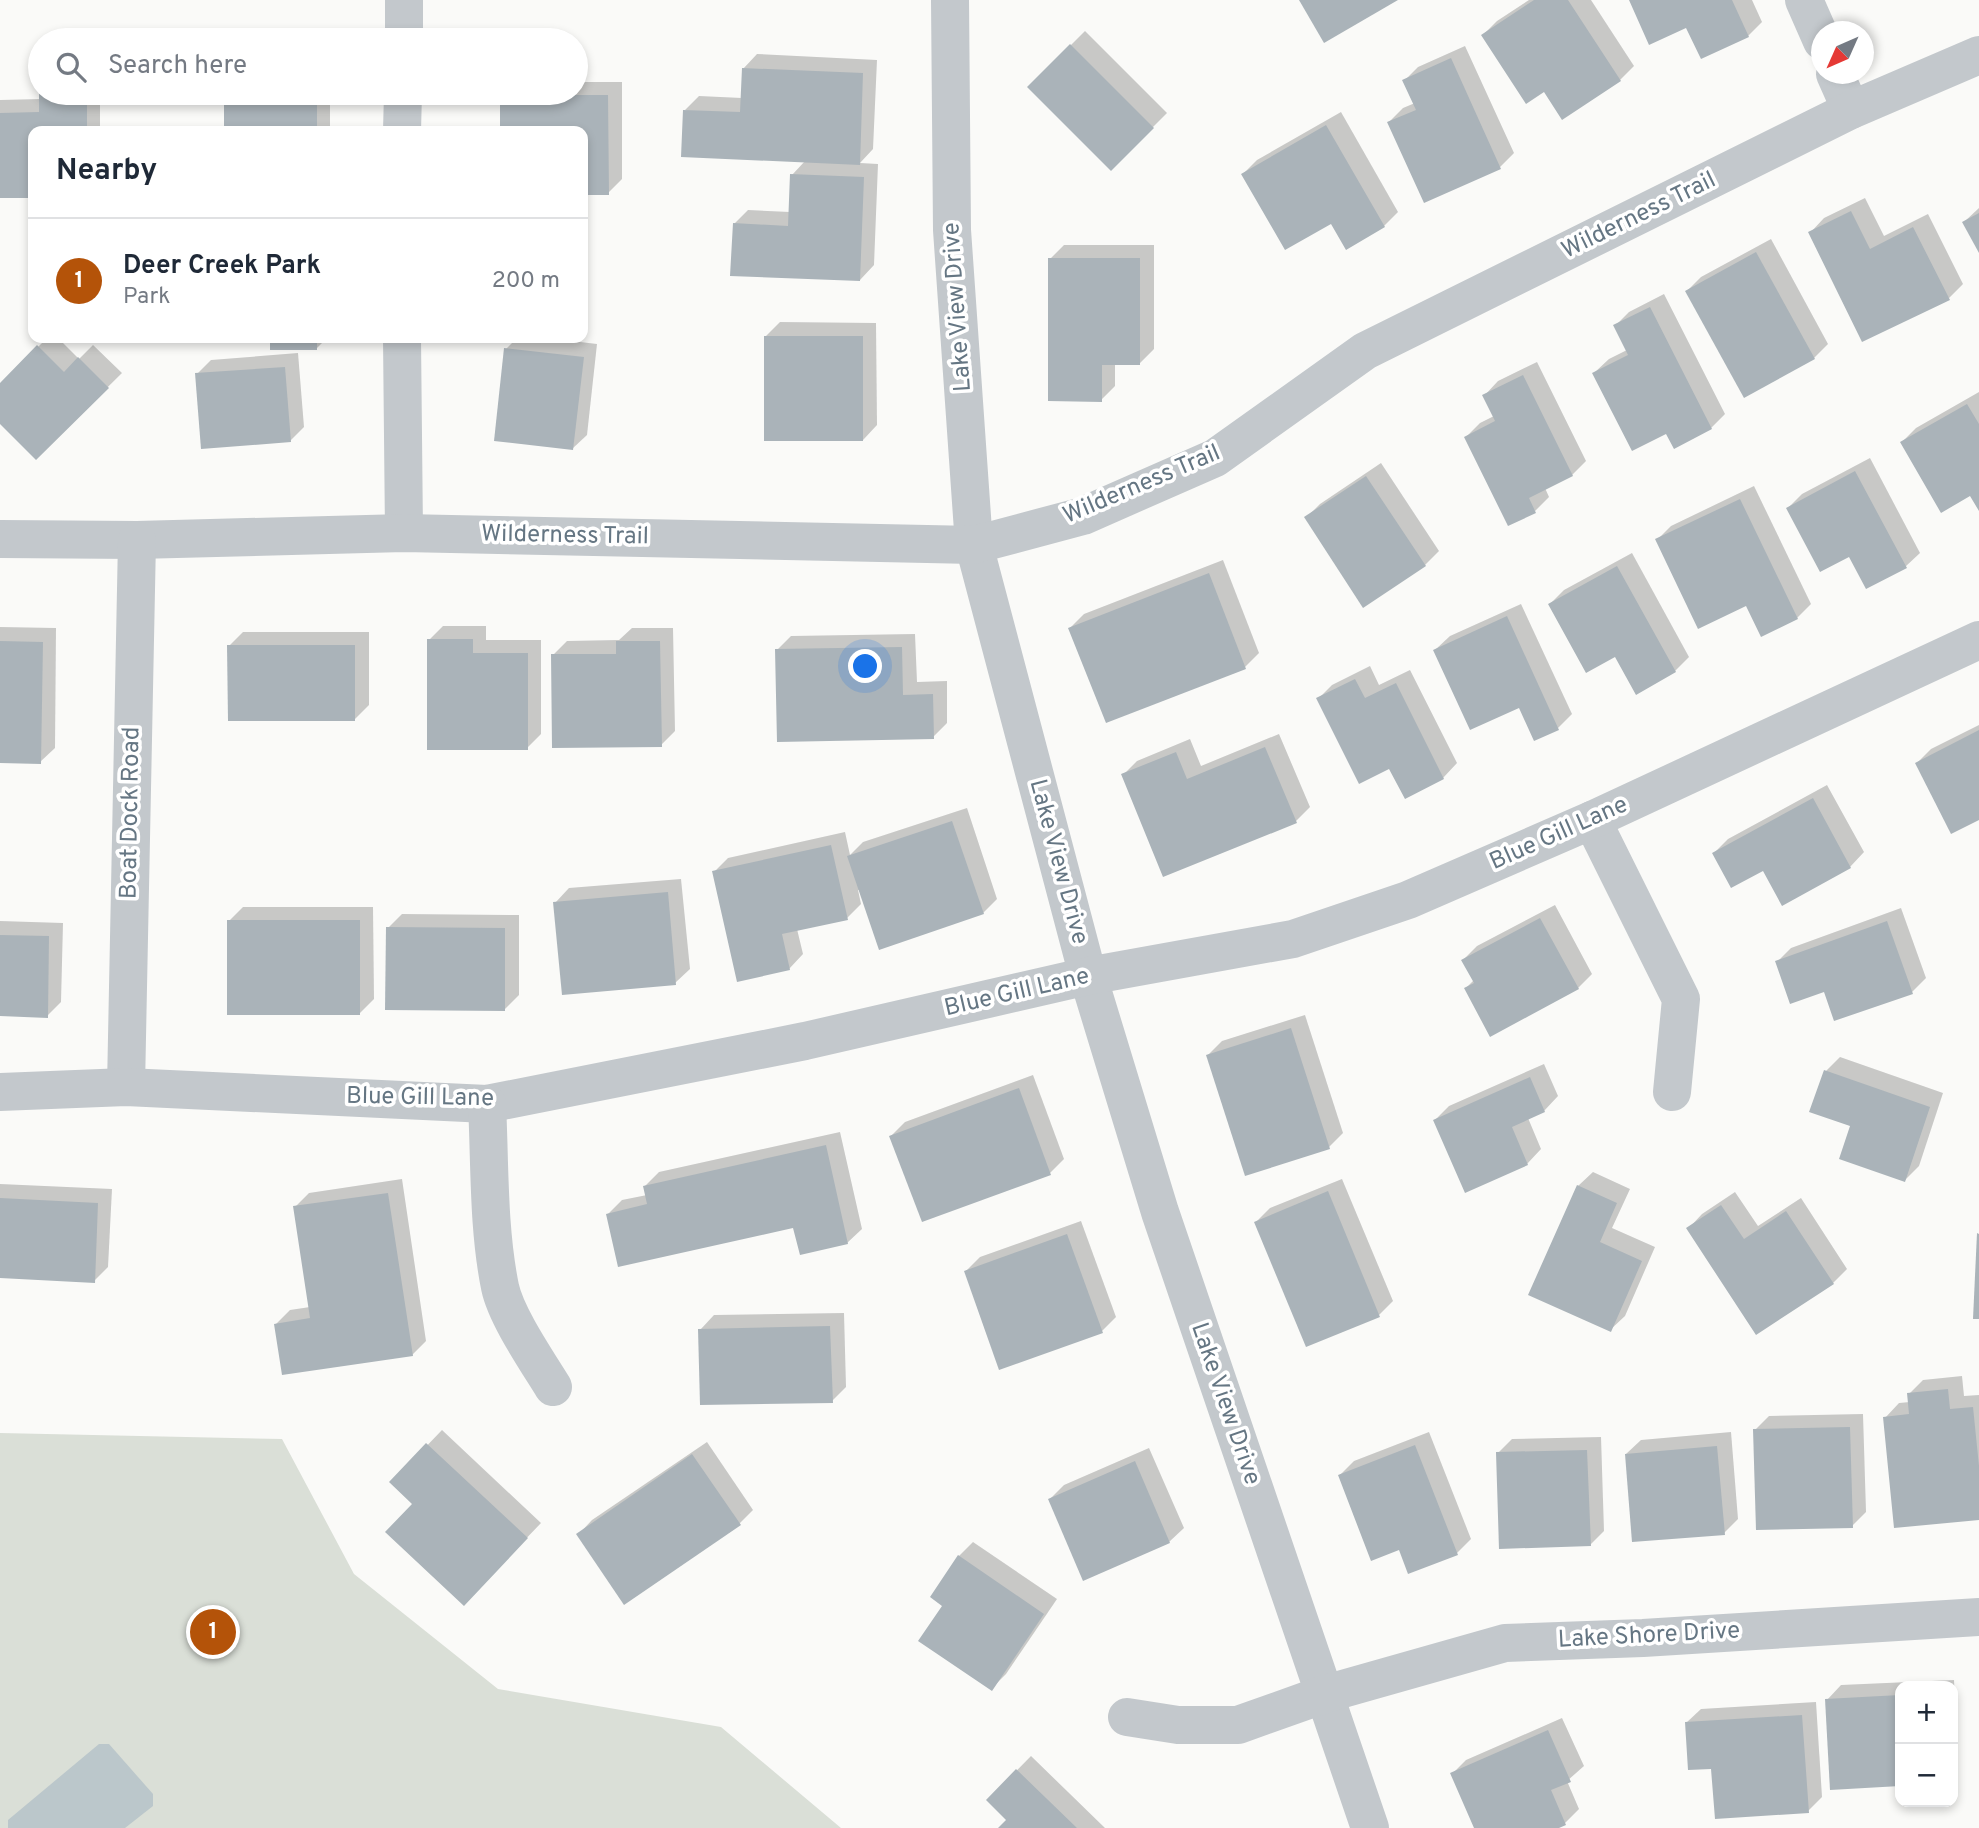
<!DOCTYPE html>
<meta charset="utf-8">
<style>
:root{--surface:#fff;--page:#f2f2f3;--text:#1f2937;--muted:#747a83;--line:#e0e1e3;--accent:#b45309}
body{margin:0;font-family:Overpass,sans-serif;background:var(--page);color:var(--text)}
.controls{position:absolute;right:21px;bottom:21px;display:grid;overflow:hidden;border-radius:14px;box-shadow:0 4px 10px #0003}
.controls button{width:63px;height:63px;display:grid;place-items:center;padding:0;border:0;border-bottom:2px solid var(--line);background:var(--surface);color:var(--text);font:35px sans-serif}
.compass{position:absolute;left:1811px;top:21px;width:63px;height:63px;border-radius:50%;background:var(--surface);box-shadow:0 4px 10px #0003;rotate:225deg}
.you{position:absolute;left:866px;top:667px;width:24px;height:24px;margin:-18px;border:5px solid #fff;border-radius:50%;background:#1a73e8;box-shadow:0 0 0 10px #1a73e833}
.badge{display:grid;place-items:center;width:46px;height:46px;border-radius:50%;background:var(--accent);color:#fff;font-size:23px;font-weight:700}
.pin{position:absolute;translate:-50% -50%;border:4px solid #fff;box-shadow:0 2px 7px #0006}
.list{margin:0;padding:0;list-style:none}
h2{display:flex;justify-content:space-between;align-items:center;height:91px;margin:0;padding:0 28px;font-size:30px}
h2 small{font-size:23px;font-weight:400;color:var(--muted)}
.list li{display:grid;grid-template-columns:46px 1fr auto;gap:21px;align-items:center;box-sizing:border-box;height:126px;padding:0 28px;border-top:2px solid var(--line)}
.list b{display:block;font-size:26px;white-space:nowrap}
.list p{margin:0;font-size:23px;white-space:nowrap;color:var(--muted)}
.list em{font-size:23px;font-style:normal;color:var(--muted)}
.icon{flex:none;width:38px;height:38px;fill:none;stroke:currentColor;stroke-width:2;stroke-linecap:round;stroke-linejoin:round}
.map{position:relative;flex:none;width:1979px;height:1828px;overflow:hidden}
.search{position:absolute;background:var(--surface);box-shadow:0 4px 10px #0003;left:28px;top:28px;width:560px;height:77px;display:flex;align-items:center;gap:18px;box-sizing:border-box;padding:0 24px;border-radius:38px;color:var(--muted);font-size:26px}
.panel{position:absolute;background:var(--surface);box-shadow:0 4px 10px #0003;left:28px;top:126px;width:560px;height:217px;border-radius:14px}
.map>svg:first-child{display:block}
.green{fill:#dadfd7}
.water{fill:#bbc7cb}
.shadow{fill:#0003}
.building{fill:#aab3b9}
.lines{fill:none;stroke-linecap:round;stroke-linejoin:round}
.minor{stroke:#c3c8cc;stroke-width:38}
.labels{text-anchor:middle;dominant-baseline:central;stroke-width:7;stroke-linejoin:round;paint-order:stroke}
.street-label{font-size:24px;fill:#657683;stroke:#fff}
</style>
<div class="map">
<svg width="1979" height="1828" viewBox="0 0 1979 1828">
<rect width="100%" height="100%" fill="#fafaf8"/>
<polygon class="green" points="0,1433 282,1439 354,1574 498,1689 721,1727 841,1828 0,1828"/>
<polygon class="water" points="99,1744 109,1744 153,1794 153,1806 125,1828 8,1828 8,1820"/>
<g class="shadow">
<polygon points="1529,0 1591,0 1634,66 1620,80 1483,35 1497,21"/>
<polygon points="1630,0 1752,0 1762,22 1748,36"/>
<polygon points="1085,31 1167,113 1111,169 1029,87"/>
<polygon points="1465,46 1514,153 1500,167 1389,122 1403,108 1415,103 1404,81 1418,67"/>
<polygon points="757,54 877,60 873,149 860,163 878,164 874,265 860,280 734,224 748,210 790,212 792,175 805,161 685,110 699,96 742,98 743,69"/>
<polygon points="576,82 622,82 622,179 608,193 583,193 583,131 502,131 502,96 505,93 576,93"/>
<polygon points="41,93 100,93 100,131 33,131 33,197 0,197 0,100 41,99"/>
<rect x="226" y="93" width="104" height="38"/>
<polygon points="1341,112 1398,212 1384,226 1331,221 1243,174 1257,160"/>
<polygon points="1865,198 1884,236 1928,214 1963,284 1949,298 1810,233 1824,218"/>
<polygon points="1979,208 1979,250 1964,222"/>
<polygon points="1771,239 1828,344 1814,358 1687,291 1701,277"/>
<polygon points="1064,245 1154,245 1154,349 1140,363 1115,363 1115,386 1101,400 1050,259"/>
<polygon points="1664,294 1725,414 1711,428 1667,431 1594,373 1609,359 1627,350 1615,326 1629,312"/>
<polygon points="780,322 876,323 877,425 863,440 766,336"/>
<polygon points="47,338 58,338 79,359 93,345 122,373 36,458 0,422 0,385"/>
<polygon points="272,338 327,338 317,348 272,348"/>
<polygon points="517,338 546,338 597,344 587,435 572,449 506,349"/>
<polygon points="298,353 304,427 290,441 197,374 211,360"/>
<polygon points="1537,362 1586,461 1572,475 1545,488 1549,497 1535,511 1466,437 1480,423 1494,416 1484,396 1498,381"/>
<polygon points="1979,392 1979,508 1971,493 1902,442 1916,428"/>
<polygon points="1870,458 1920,553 1905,567 1850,555 1788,508 1802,494"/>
<polygon points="1381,463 1439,551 1425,565 1306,518 1320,504"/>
<polygon points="1754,486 1811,604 1797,618 1747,604 1657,540 1671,526"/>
<polygon points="1632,553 1689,657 1675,671 1550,604 1564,590"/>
<polygon points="1223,560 1259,653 1245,667 1070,628 1084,614"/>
<polygon points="1521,604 1572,714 1558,728 1435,650 1450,636"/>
<polygon points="443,626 486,626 486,640 541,640 541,734 527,748 429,640"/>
<polygon points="0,627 56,628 55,748 40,762 0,761"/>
<polygon points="632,628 673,628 675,731 661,745 553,655 567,641 619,640"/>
<polygon points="243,632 369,632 369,705 355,719 229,646"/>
<polygon points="915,634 917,682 947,681 947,723 933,737 777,650 791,636"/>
<polygon points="1370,666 1379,685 1410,670 1457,763 1443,778 1406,797 1390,766 1318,699 1332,685"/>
<polygon points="1979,725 1979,818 1917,763 1931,749"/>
<polygon points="1279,734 1310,807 1296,821 1123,775 1137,761 1190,739 1201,766"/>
<polygon points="1827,785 1864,852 1850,867 1782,904 1764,868 1714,853 1728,839"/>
<polygon points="967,808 997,899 983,913 861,890 858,890 861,904 847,918 797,929 803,954 789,969 714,872 728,858 845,832 850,855 863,842"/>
<polygon points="681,879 690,969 675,983 555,903 569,888"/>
<polygon points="1555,905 1592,974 1578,988 1466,988 1474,980 1463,960 1477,946"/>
<polygon points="243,907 373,907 374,999 360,1013 229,921"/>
<polygon points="1901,908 1926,978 1912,992 1825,990 1777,962 1791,948"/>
<polygon points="402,914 519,915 519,995 505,1009 388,928"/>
<polygon points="0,921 63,923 61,1002 47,1016 0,1014"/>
<polygon points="1305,1015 1343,1133 1329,1147 1208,1055 1222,1041"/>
<polygon points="1840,1057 1943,1093 1919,1166 1905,1180 1853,1125 1826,1071"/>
<polygon points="1544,1064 1558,1096 1544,1111 1528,1118 1541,1149 1527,1164 1435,1120 1449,1106"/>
<polygon points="1033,1075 1064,1159 1050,1173 891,1136 905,1122"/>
<polygon points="840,1132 862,1229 847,1243 795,1226 608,1214 622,1200 647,1195 645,1186 659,1172"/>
<polygon points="1593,1172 1630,1189 1612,1228 1655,1247 1625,1316 1610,1330 1578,1186"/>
<polygon points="402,1179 426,1341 412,1355 276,1324 290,1310 310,1307 295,1207 309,1193"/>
<polygon points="1342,1179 1393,1301 1379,1315 1256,1222 1270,1208"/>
<polygon points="0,1184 112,1189 108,1267 94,1281 0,1277"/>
<polygon points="1735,1192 1758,1226 1801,1198 1847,1269 1833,1283 1757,1333 1688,1229 1702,1214"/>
<polygon points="1081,1221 1116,1317 1102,1331 966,1271 980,1257"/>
<polygon points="844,1313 846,1387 832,1401 700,1330 714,1315"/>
<polygon points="1962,1376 1964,1396 1979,1395 1979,1518 1885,1418 1899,1403 1910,1402 1909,1394 1923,1380"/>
<polygon points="1863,1414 1866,1512 1852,1526 1755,1430 1769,1416"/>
<polygon points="442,1430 541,1523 478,1589 414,1504 392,1482"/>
<polygon points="1429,1432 1471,1539 1457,1553 1400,1548 1340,1475 1354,1461"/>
<polygon points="1731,1432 1738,1519 1724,1533 1626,1454 1641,1440"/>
<polygon points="1601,1437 1604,1531 1590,1545 1498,1453 1512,1439"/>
<polygon points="707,1442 753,1510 739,1524 578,1535 592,1520"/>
<polygon points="1149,1448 1184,1528 1169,1542 1050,1499 1064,1485"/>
<polygon points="973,1542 1057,1599 1006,1674 992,1688 944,1605 959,1556"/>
<polygon points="1954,1680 1956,1723 1953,1726 1953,1686 1900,1686 1900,1784 1832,1788 1827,1700 1841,1685"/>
<polygon points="1816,1702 1822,1797 1808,1811 1713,1767 1686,1723 1701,1709"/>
<polygon points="1562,1718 1584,1766 1567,1781 1579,1809 1565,1823 1555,1828 1476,1828 1452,1774 1466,1760"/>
<polygon points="1031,1756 1105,1828 1000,1828 1008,1820 988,1800"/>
</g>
<g class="building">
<polygon points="1299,0 1398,0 1324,43"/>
<polygon points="1534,0 1568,0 1621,81 1562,120 1544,92 1526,104 1481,35"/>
<polygon points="1629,0 1732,0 1749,37 1701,59 1686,28 1649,45"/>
<polygon points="1070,44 1154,128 1111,171 1027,87"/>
<polygon points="1451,58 1501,169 1424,203 1387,122 1416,110 1402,80"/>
<polygon points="742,68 863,73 860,165 681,157 683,110 740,112"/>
<polygon points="39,93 87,93 87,131 33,131 33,198 0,198 0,113 39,112"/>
<rect x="224" y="93" width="93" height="38"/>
<polygon points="500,95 608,95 609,195 583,195 583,131 500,131"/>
<polygon points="1326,125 1385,227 1346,250 1331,224 1285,250 1241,174"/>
<polygon points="790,174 864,177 860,281 730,276 733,223 788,226"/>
<polygon points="1851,211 1870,249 1913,227 1950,300 1862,342 1808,232"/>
<polygon points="1979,213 1979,253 1962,222"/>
<polygon points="1756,252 1815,359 1744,398 1685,291"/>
<polygon points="1048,258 1140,258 1140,365 1102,365 1102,402 1048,401"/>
<polygon points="1650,307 1712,429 1674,449 1666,434 1632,451 1592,373 1628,355 1613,325"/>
<rect x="764" y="336" width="99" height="105"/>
<rect x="270" y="338" width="47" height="12"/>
<polygon points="37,345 64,372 78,357 109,388 36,460 0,424 0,383"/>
<polygon points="504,348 584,357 573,450 494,441"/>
<polygon points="285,367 291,442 201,449 195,373"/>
<polygon points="1523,375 1573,476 1529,498 1536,513 1508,526 1464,437 1495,421 1482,395"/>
<polygon points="1967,404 1979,424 1979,511 1970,496 1941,513 1900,442"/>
<polygon points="1855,471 1907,568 1866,589 1849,557 1820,572 1786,508"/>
<polygon points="1366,476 1426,566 1363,608 1304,517"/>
<polygon points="1740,499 1798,619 1761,637 1746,606 1698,629 1655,539"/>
<polygon points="1617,566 1676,672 1636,695 1615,657 1586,673 1548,604"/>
<polygon points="1209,573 1246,669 1106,723 1068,628"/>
<polygon points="1507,616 1559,730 1534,741 1519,708 1470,730 1433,650"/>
<polygon points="427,639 473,639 473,653 528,653 528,750 427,750"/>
<polygon points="0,641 43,642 41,764 0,763"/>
<polygon points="616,641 660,641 662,747 552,748 551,654 616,654"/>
<polygon points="227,645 355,645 355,721 228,721"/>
<polygon points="902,647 903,695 933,694 934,739 777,742 775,649"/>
<polygon points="1355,679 1365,698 1396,683 1444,779 1405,799 1389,769 1359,784 1316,698"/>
<polygon points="1979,730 1979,820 1951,834 1915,763"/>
<polygon points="1265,747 1297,823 1163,877 1121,774 1176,752 1187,779"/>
<polygon points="1813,798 1851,868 1782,906 1763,871 1731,888 1712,853"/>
<polygon points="952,821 984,914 879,950 847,856"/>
<polygon points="831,845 848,920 782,934 790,970 737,982 712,871"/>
<polygon points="668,892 676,985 562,995 553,902"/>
<polygon points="1540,918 1579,989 1490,1037 1464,988 1474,983 1461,960"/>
<rect x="227" y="920" width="133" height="95"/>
<polygon points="1887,921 1913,994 1834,1021 1824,992 1790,1004 1775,961"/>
<polygon points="386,927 505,928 505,1011 385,1010"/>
<polygon points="0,935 49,936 48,1018 0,1016"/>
<polygon points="1291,1028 1330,1149 1245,1176 1206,1055"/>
<polygon points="1824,1070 1930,1107 1905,1182 1839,1159 1850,1126 1809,1112"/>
<polygon points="1530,1077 1545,1112 1512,1127 1528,1165 1465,1193 1433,1120"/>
<polygon points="1019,1088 1051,1175 922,1222 889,1136"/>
<polygon points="826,1145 848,1244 800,1255 793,1228 618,1267 606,1214 647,1204 643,1186"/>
<polygon points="1577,1185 1617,1203 1600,1242 1642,1261 1611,1332 1528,1295"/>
<polygon points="1328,1191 1380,1317 1306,1347 1254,1222"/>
<polygon points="388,1193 413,1356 282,1375 274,1324 310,1318 293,1206"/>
<polygon points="0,1198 98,1203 95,1283 0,1278"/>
<polygon points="1721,1205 1744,1239 1786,1211 1834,1284 1756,1335 1686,1228"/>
<polygon points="1977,1233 1979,1234 1979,1319 1973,1319"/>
<polygon points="1067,1234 1103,1333 999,1370 964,1271"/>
<polygon points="830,1326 833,1403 700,1405 698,1329"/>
<polygon points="1948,1389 1950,1409 1973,1407 1979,1466 1979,1520 1894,1528 1883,1417 1909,1414 1907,1393"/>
<polygon points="1850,1427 1853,1528 1756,1530 1753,1429"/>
<polygon points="426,1443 528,1538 464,1606 385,1532 412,1504 389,1482"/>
<polygon points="1415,1445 1458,1555 1408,1574 1399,1550 1371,1561 1338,1475"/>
<polygon points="1717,1446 1725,1535 1632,1542 1625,1454"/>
<polygon points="1587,1450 1591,1546 1499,1549 1496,1452"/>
<polygon points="692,1454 741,1525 624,1605 576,1534"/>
<polygon points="1135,1461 1170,1543 1083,1581 1048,1499"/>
<polygon points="958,1555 1044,1614 992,1691 918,1641 942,1606 930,1597"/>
<polygon points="1900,1695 1900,1786 1830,1790 1825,1699"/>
<polygon points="1802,1715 1809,1813 1715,1819 1711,1769 1688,1770 1685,1722"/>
<polygon points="1548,1730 1571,1782 1551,1790 1566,1825 1559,1828 1474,1828 1450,1773"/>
<polygon points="1016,1769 1077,1828 998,1828 1006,1820 986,1800"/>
</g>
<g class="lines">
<g class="minor">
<polyline points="950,0 952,230 974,545 1088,976 1160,1212 1370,1828"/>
<polyline points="1804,0 1822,41"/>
<polyline points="404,40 404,0"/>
<polyline points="1835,74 1851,110"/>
<polyline points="402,131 403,93"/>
<polyline points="402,338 404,533"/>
<polyline points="0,539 137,540 404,533 974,545 1083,516 1215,458 1365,351 1851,110 1979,55"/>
<polyline points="1592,820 1681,999 1672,1092"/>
<polyline points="126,1087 137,540"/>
<polyline points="0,1092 126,1087 487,1104 805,1041 1088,976 1293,939 1408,900 1592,820 1979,640"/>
<path d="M487,1104c3,60 1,124 13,183 6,29 37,74 53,100"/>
<polyline points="1127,1717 1178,1725 1238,1725 1325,1694 1505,1643 1643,1638 1979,1617"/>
</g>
</g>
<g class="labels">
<g class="street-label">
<text transform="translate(1639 216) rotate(-26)">Wilderness Trail</text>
<text transform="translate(958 307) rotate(-94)">Lake View Drive</text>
<text transform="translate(1142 485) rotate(-23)">Wilderness Trail</text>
<text transform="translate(565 536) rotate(1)">Wilderness Trail</text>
<text transform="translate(131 813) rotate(-89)">Boat Dock Road</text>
<text transform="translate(1559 834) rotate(-24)">Blue Gill Lane</text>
<text transform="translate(1058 862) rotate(75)">Lake View Drive</text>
<text transform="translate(1017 993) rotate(-13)">Blue Gill Lane</text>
<text transform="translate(420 1098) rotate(1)">Blue Gill Lane</text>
<text transform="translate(1225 1404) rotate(71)">Lake View Drive</text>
<text transform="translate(1649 1636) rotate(-3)">Lake Shore Drive</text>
</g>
</g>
</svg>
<div class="controls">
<button>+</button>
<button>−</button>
</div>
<svg class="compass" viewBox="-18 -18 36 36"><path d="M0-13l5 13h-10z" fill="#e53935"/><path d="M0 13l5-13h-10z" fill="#747a83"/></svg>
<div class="you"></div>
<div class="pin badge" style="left:213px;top:1632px">1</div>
<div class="search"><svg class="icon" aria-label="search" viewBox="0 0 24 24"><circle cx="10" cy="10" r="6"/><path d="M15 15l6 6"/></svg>Search here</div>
<section class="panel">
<h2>Nearby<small></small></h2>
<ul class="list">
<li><span class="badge">1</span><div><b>Deer Creek Park</b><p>Park</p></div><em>200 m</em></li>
</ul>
</section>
</div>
